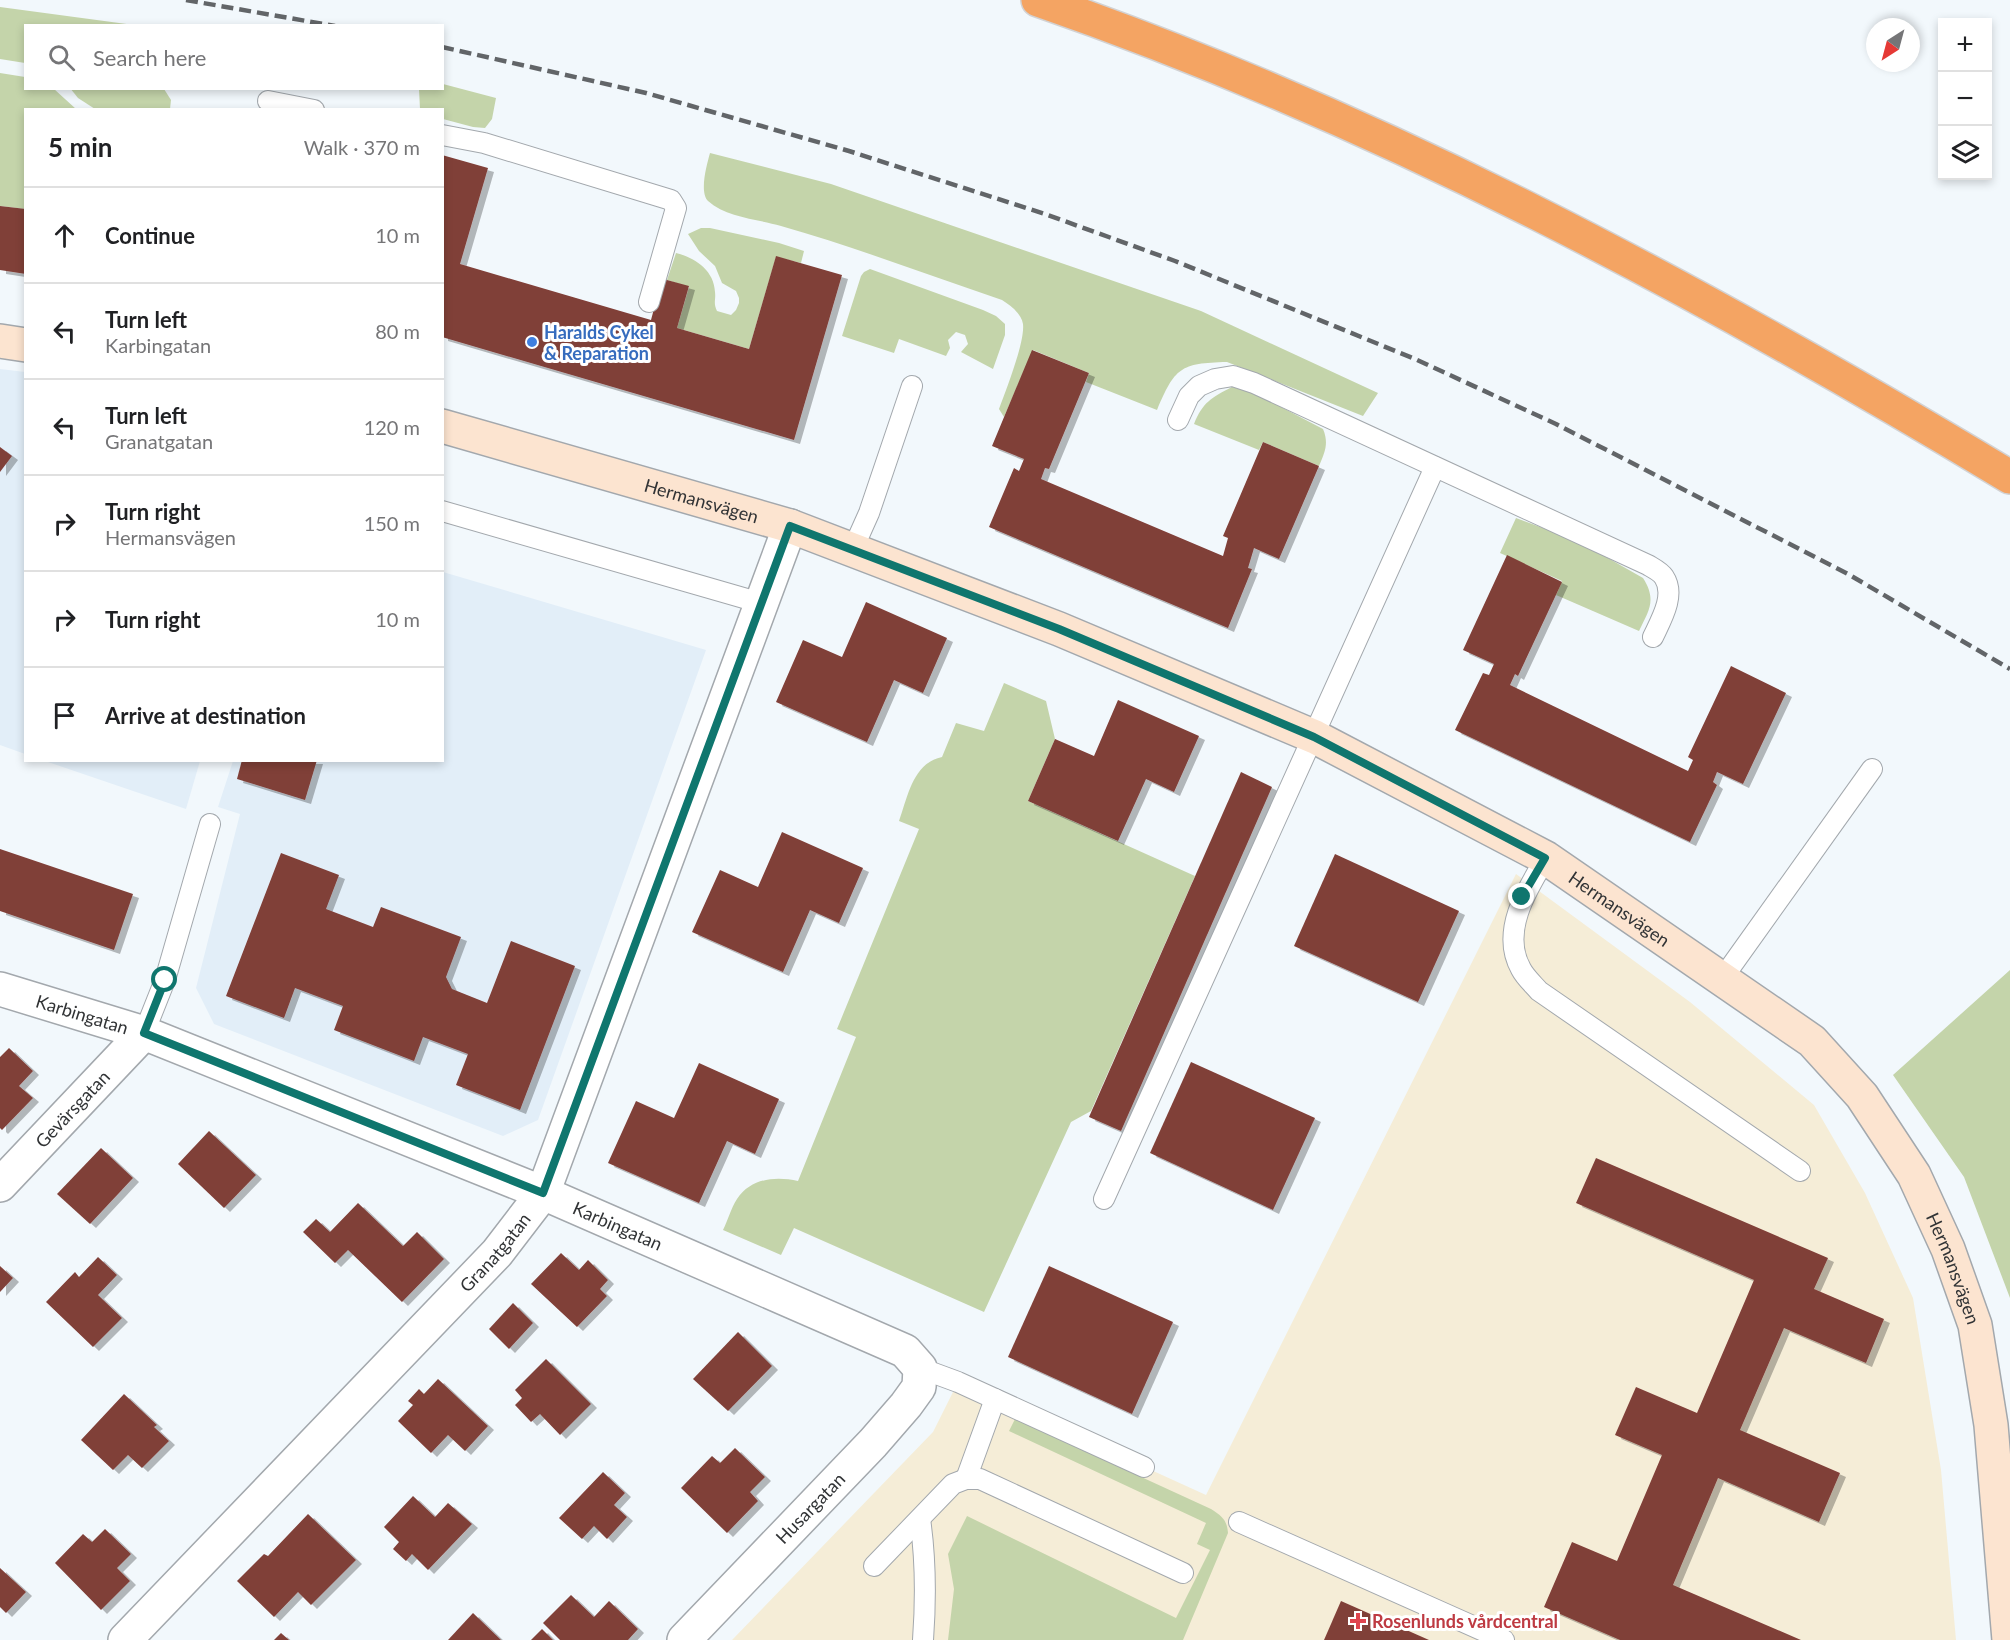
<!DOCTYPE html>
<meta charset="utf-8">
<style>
:root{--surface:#fff;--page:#f6f6f6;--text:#202124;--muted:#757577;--line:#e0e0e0}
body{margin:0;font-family:Lato,sans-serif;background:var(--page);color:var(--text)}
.controls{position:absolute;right:18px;top:18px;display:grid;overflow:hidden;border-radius:0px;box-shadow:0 3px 9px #0003}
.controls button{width:54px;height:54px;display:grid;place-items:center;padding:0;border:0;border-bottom:2px solid var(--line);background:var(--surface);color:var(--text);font:30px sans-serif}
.compass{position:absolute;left:1866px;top:18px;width:54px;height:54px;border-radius:50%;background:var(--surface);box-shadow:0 3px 9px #0003;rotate:216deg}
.stop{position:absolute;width:18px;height:18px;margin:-14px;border:4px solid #0f766e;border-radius:50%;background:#fff}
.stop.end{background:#0f766e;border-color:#fff;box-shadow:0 2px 6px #0008}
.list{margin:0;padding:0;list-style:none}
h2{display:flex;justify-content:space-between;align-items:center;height:78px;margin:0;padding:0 24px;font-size:26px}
h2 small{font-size:20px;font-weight:400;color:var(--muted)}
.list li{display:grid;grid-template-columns:39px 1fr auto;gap:18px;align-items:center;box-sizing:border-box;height:96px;padding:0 24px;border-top:2px solid var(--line)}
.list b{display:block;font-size:22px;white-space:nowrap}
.list p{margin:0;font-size:20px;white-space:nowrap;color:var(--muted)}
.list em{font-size:20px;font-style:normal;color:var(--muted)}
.icon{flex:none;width:33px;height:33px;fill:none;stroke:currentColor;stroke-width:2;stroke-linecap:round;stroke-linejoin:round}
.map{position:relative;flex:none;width:2010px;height:1640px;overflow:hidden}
.search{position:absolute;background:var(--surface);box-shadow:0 3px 9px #0003;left:24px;top:24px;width:420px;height:66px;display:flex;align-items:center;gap:15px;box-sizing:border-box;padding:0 21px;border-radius:0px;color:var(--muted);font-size:22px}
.panel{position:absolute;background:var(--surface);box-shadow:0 3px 9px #0003;left:24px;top:108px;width:420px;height:654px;border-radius:0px}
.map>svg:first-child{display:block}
.built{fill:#e2eef8}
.medical{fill:#f5edd7}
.green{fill:#c4d4aa}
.building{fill:#803f38;filter:url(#shadow)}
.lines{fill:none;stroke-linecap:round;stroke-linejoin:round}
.lane-casing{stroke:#a3a8ad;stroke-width:22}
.street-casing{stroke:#a3a8ad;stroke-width:36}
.secondary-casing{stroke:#a3a8ad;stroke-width:36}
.highway-casing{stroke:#d2d2d3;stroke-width:36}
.lane{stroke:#fff;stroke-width:20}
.street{stroke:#fff;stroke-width:33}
.secondary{stroke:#fce4d0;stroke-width:33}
.highway{stroke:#f4a463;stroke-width:33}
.rail{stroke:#626568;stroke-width:4.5;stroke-dasharray:12 6;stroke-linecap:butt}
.route{stroke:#0f766e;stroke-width:8}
.shop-dot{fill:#3f7fe0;stroke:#fff;stroke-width:2}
.health-dot{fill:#e0444e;stroke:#fff;stroke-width:2}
.labels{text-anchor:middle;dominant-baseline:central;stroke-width:6;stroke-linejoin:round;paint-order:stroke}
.shop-label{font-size:18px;font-weight:bold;fill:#366cbe;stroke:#fff;text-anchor:start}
.street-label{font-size:18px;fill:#313335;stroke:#fff}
.health-label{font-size:18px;font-weight:bold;fill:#be3a42;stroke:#fff;text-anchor:start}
</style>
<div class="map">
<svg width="2010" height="1640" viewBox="0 0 2010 1640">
<defs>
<filter id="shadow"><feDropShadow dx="6" dy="4" stdDeviation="0" flood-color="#0004"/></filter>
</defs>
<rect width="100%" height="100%" fill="#f2f8fc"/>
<g class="built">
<polygon points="0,369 25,372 25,754 0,745"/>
<polygon points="443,572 706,650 538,1120 503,1136 214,1024 196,988 240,814 218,807 233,761 442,760"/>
<polygon points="45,761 200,761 186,809"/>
</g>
<polygon class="medical" points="1516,874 1690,1002 1814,1105 1865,1193 1913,1298 1941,1470 1956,1640 732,1640 933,1432 958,1382 1206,1495"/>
<g class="green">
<polygon points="0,7 134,25 26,26 25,63 0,59"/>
<polygon points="0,73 25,77 26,88 54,89 76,109 26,110 25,209 0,206"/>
<polygon points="443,84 496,98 492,119 485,128 473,127 443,119 442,110 420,109 419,89 442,88"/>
<polygon points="70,88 164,89 171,100 170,109 95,109 78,98"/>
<path d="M710,153l121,31 370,127 177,82 -15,23 -136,-54c-47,1 -52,6 -70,48l-71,-28 3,-9 -56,-23 -29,67 -5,-8c7,-19 26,-67 24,-85 -2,-11 -13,-19 -21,-24 -74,-25 -147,-53 -221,-74 -23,-7 -54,-8 -73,-25 -9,-9 -1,-37 2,-48z"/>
<path d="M701,228h9l69,15 25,8 -3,12 -25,-6 -27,92 -72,-21 12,-41 -22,-7 9,-27c19,5 38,17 39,39 1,8 -2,11 2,19l14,4 5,-5 3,-7v-5l-3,-7 -14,-8 -7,-17 -16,-15 -11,-17z"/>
<polygon points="870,269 983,310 996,316 1005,324 1005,335 993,369 961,352 968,344 965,335 956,332 948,340 950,348 946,356 899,339 894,353 842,336 861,276 864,272"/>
<path d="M1232,387l22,6 69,36c6,14 2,23 -4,37l-56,-24 -4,8 -65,-26c9,-22 17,-26 38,-37z"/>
<path d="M1516,518l62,23 65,37c14,22 6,32 -4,53l-83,-36 6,-14 -62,-28z"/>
<path d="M1004,683l42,18 9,38 -27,62 167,75 -104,235 -20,11 -87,190 -190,-84 -13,27 -58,-25c5,-10 8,-22 14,-31 14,-21 39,-23 61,-18l58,-144 -19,-8 82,-200 -20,-8c9,-25 14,-58 43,-64l14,-34 28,8z"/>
<polygon points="2010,970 2010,1298 1964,1177 1893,1075"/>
<path d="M1015,1419l196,90c11,7 16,11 17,24l-45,107h-235l6,-51 -6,-35 19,-38 209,102 34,-68 -13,-6 9,-21 -197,-92z"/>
</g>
<g class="building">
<polygon points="442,155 488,168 460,264 651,320 662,279 667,280 689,286 677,328 749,349 776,256 842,275 794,440 442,337"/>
<polygon points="0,206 26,209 26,274 0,270"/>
<polygon points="1032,350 1089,373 1049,469 1045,468 1041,479 1223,556 1228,538 1223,536 1263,442 1319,466 1279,559 1254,548 1248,568 1252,569 1228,628 989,527 1014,468 1019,471 1024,459 992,446"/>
<polygon points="0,447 12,456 0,472"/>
<polygon points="1507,555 1562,582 1518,676 1515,674 1510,685 1688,771 1693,760 1688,757 1731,666 1786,693 1743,784 1717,772 1713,782 1717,785 1690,842 1455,730 1483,673 1489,675 1494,664 1463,650"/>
<polygon points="866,602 947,638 923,693 894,680 867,742 776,702 803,640 842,657"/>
<polygon points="1118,700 1199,736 1174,792 1146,779 1118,841 1028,801 1055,739 1094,756"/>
<polygon points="242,760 317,760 305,800 237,779"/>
<polygon points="1241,772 1272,787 1121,1131 1089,1117"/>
<polygon points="782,832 863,868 839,923 810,910 783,972 692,932 720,870 758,887"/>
<polygon points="0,849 133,894 114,950 0,911"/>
<polygon points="281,853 339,875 326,909 373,927 381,907 461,937 446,977 452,989 487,1003 511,941 575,966 520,1110 456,1085 468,1054 423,1037 414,1061 334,1030 343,1006 295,988 284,1018 226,996"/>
<polygon points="1335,854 1459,911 1418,1002 1294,946"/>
<polygon points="9,1048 33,1071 19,1086 33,1098 2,1130 0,1128 0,1057"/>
<polygon points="1191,1062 1315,1118 1273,1210 1150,1153"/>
<polygon points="699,1063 779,1099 755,1154 727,1141 699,1203 608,1163 636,1101 674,1118"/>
<polygon points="209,1131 256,1175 224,1208 178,1164"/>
<polygon points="101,1148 133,1178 90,1224 57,1194"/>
<polygon points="1596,1158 1828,1258 1814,1289 1884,1319 1866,1363 1784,1328 1740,1430 1840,1473 1819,1522 1718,1478 1673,1585 1801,1640 1620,1640 1544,1607 1572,1542 1617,1561 1662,1455 1615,1435 1636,1387 1697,1413 1754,1280 1576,1203"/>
<polygon points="358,1203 403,1246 417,1232 444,1259 402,1302 348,1250 335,1263 303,1232 316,1219 330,1232"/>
<polygon points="561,1253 579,1270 588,1260 608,1280 600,1289 607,1296 577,1327 531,1284"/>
<polygon points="98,1257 117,1275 98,1295 122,1318 93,1347 46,1302 75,1272 79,1277"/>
<polygon points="0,1266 13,1278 0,1292"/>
<polygon points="1049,1266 1173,1322 1132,1414 1008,1357"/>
<polygon points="513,1303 533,1323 509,1349 489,1329"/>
<polygon points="738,1332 772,1366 728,1411 693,1379"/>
<polygon points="546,1359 591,1404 560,1435 540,1414 531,1422 515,1405 522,1398 515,1390"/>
<polygon points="438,1379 488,1426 465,1451 448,1435 431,1453 398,1421 413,1405 408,1401 419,1389 424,1394"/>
<polygon points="124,1394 157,1425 154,1427 169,1441 142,1468 128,1455 113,1470 81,1440"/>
<polygon points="735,1448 765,1477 750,1492 758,1501 727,1533 681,1488 712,1456 720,1463"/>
<polygon points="603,1472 625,1493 614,1505 627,1517 607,1539 594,1526 582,1539 559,1518"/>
<polygon points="413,1496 435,1517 448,1503 472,1524 428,1570 412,1554 406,1561 393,1549 399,1542 384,1527"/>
<polygon points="308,1514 356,1560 311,1605 298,1592 274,1617 237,1581 264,1554 268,1556"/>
<polygon points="105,1529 131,1554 117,1568 130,1581 101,1610 55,1563 83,1534 92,1542"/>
<polygon points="0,1568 26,1592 6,1613 0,1607"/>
<polygon points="571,1595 594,1617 609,1601 638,1629 628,1640 560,1640 543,1623"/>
<polygon points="1341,1601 1429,1640 1324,1640"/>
<polygon points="473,1613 501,1640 448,1640"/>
<polygon points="542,1629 553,1640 531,1640"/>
<polygon points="281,1633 289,1640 274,1640"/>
</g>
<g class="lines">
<defs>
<g id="lane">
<polyline points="268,101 314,110"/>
<polyline points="442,135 484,143 671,200 676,208 649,302"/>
<path d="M1178,420l11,-24 10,-10 16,-7 18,-3 21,7 394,182c5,3 13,7 16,12 12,18 -3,43 -11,60"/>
<polyline points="442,511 761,603"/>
<polyline points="852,551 869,513 912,386"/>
<path d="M1546,858c-19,31 -46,74 -25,111 4,8 12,15 18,22l261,180"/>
<polyline points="1722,979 1872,769"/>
<polyline points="144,1033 165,980 210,824"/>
<polyline points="1104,1199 1435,467"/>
<polyline points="920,1368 958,1382 1144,1467"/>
<polyline points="966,1479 995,1399"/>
<path d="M920,1519c6,41 6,80 3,121"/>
<polyline points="1239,1522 1504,1640"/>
<polyline points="874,1566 953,1484 966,1479 980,1479 1183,1573"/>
</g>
<g id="street">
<path id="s1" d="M0,989l144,44 399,160 362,158 15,17 -1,19 -13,18 -33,38 -189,197"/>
<path id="s2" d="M0,1185l144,-152"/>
<path id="s3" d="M125,1640l372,-387 46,-60 247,-667"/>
</g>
<g id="secondary">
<polyline points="0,341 26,345"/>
<path id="s4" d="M442,426l348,100 269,103 256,108 231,121 266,183 50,55 52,79 34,74 27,76 16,100 18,215"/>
</g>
<path id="highway" d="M1038,0c342,118 663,291 972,477"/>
</defs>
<use href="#lane" class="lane-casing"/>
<use href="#street" class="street-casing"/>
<use href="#secondary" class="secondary-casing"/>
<use href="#highway" class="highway-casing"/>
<use href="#lane" class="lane"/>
<use href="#street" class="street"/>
<use href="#secondary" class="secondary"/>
<use href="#highway" class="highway"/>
<g class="rail">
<polyline points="186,0 335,26"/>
<polyline points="442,47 646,93 849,151 1045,214 1175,261 1415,359 1556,424 1848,574 2010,669"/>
</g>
</g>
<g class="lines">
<polyline class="route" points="165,980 144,1033 543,1193 790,526 1059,629 1314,737 1545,858 1522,897"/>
</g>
<circle class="shop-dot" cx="532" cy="342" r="6"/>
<path class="health-dot" d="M1355 1612h6v6h6v6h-6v6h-6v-6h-6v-6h6z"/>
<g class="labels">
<g class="shop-label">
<text x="544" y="332">Haralds Cykel<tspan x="544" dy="21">&amp; Reparation</tspan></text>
</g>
<g class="street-label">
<text stroke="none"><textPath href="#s4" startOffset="270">Hermansvägen</textPath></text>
<text stroke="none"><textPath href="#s4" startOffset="1278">Hermansvägen</textPath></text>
<text stroke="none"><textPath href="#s1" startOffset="86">Karbingatan</textPath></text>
<text stroke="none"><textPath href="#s2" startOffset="105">Gevärsgatan</textPath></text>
<text stroke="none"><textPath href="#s1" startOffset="662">Karbingatan</textPath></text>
<text stroke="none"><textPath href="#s3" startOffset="536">Granatgatan</textPath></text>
<text stroke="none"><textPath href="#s4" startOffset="1782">Hermansvägen</textPath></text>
<text transform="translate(810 1508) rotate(-46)">Husargatan</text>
</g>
<g class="health-label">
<text x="1372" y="1621">Rosenlunds vårdcentral</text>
</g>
</g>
</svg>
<div class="controls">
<button>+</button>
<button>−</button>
<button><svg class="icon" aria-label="layers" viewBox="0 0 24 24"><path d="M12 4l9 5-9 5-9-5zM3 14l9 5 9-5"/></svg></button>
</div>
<svg class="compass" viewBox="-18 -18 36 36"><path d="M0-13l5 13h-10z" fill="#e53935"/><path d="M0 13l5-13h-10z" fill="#757577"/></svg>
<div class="stop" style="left:165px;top:980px"></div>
<div class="stop end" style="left:1522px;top:897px"></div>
<div class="search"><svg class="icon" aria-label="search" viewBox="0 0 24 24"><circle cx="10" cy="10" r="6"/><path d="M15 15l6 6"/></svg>Search here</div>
<section class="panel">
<h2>5 min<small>Walk · 370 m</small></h2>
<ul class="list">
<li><svg class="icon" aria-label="ahead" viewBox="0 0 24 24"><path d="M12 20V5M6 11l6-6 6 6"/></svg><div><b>Continue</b></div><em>10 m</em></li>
<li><svg class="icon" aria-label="left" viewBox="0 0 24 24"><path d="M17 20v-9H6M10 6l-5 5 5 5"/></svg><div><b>Turn left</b><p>Karbingatan</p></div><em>80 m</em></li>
<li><svg class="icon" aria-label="left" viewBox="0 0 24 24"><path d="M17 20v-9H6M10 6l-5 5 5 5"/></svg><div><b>Turn left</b><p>Granatgatan</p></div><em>120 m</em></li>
<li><svg class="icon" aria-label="right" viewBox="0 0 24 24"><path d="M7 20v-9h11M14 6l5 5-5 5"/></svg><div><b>Turn right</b><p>Hermansvägen</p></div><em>150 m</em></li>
<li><svg class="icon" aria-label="right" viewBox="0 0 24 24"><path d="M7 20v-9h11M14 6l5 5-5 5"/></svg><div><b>Turn right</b></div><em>10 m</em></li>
<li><svg class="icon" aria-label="arrive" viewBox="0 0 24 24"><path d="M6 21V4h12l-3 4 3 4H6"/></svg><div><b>Arrive at destination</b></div></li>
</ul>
</section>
</div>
